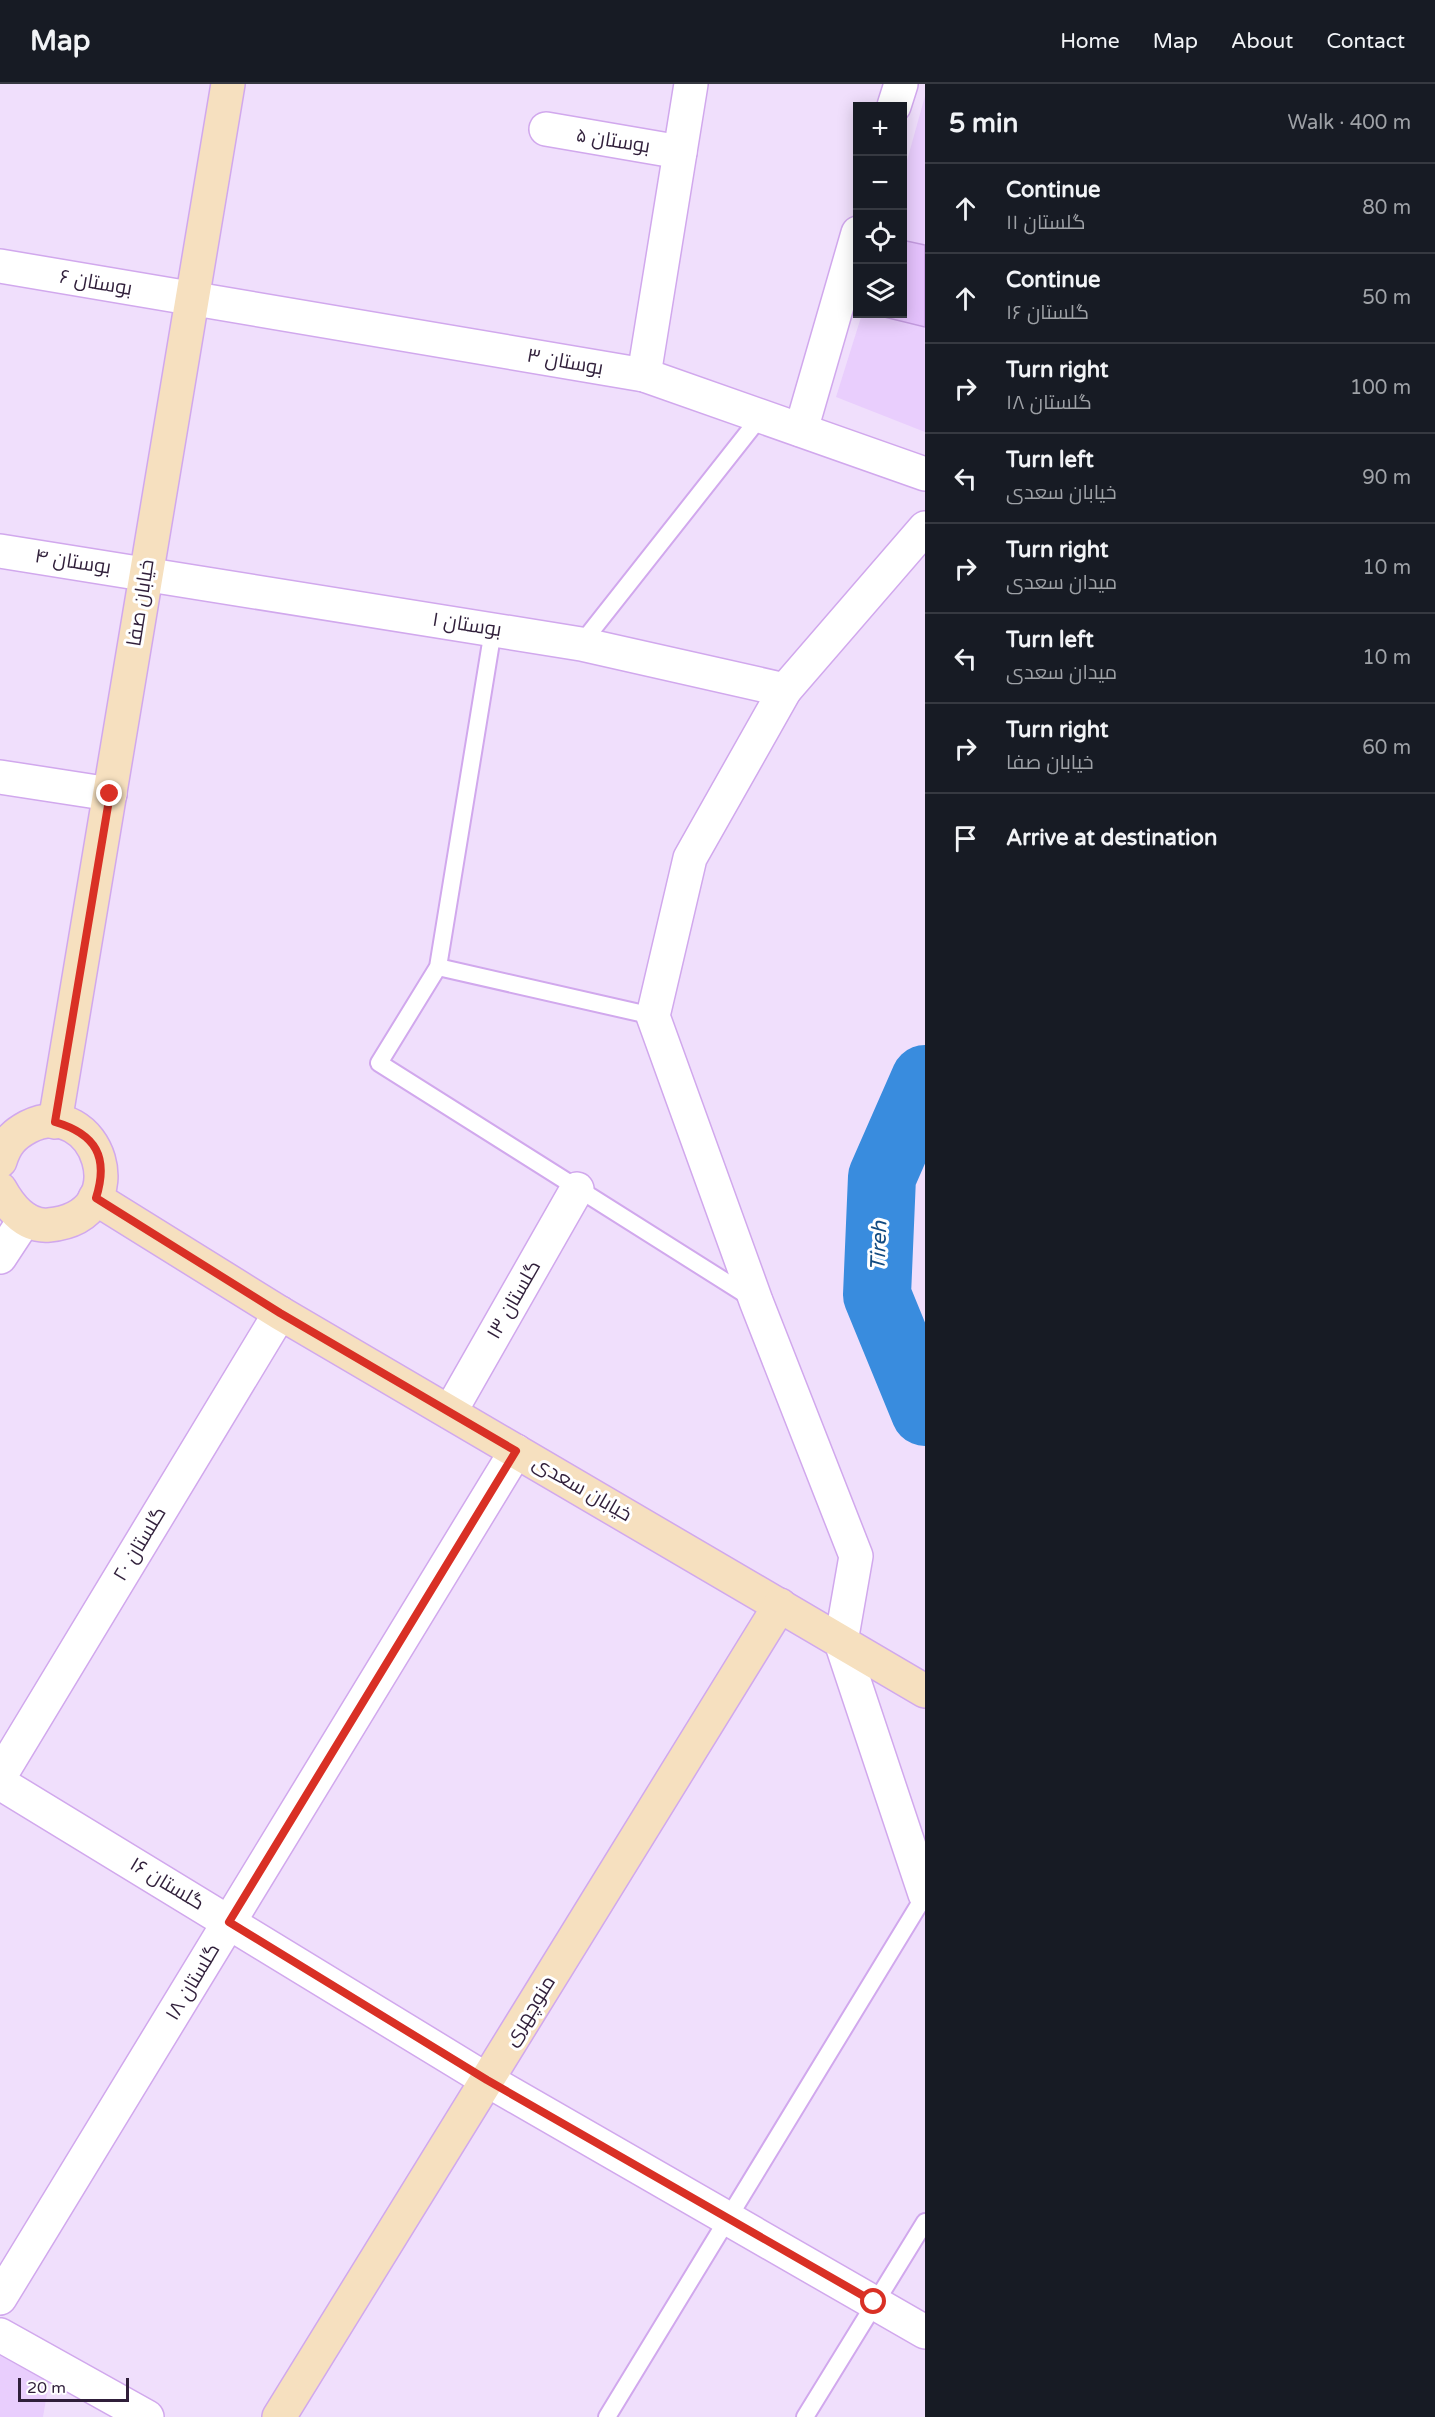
<!DOCTYPE html>
<meta charset="utf-8">
<style>
:root{--surface:#171b24;--page:#20242c;--text:#f1f3f6;--muted:#9ea1a6;--line:#363941}
body{margin:0;font-family:"Varela Round",Cairo,sans-serif;background:var(--page);color:var(--text)}
.controls{position:absolute;right:18px;top:18px;display:grid;overflow:hidden;border-radius:0px;box-shadow:0 3px 15px #0003}
.controls button{width:54px;height:54px;display:grid;place-items:center;padding:0;border:0;border-bottom:2px solid var(--line);background:var(--surface);color:var(--text);font:30px sans-serif}
.scale{position:absolute;left:18px;bottom:15px;width:111px;box-sizing:border-box;padding-left:6px;border:3px solid #301f3a;border-top:0;font-size:16px;line-height:21px;white-space:nowrap;color:#301f3a;-webkit-text-stroke:4px #fff;paint-order:stroke}
.stop{position:absolute;width:18px;height:18px;margin:-14px;border:4px solid #d93025;border-radius:50%;background:#fff}
.stop.end{background:#d93025;border-color:#fff;box-shadow:0 2px 6px #0008}
.list{margin:0;padding:0;list-style:none}
h2{display:flex;justify-content:space-between;align-items:center;height:78px;margin:0;padding:0 24px;font-size:26px}
h2 small{font-size:20px;font-weight:400;color:var(--muted)}
.list li{display:grid;grid-template-columns:39px 1fr auto;gap:18px;align-items:center;box-sizing:border-box;height:90px;padding:0 24px;border-top:2px solid var(--line)}
.list b{display:block;font-size:22px;white-space:nowrap}
.list p{margin:0;font-size:20px;white-space:nowrap;color:var(--muted)}
.list em{font-size:20px;font-style:normal;color:var(--muted)}
.icon{flex:none;width:33px;height:33px;fill:none;stroke:currentColor;stroke-width:2;stroke-linecap:round;stroke-linejoin:round}
.map{position:relative;flex:none;width:925px;height:2333px;overflow:hidden}
header{display:flex;align-items:center;gap:36px;box-sizing:border-box;height:84px;padding:0 30px;background:var(--surface);border-bottom:2px solid var(--line)}
header strong{font-size:28px}
nav{display:flex;gap:33px;margin-inline-start:auto;font-size:21px}
main{display:flex}
aside{flex:1;background:var(--surface)}
.map>svg:first-child{display:block}
.built{fill:#e9cefd}
.lines{fill:none;stroke-linecap:round;stroke-linejoin:round}
.river{stroke:#398cde;stroke-width:68}
.building{fill:#e4c1fc;stroke:#c39adf;stroke-width:1.5}
.lane-casing{stroke:#d1a8ed;stroke-width:20}
.street-casing{stroke:#d1a8ed;stroke-width:36}
.secondary-casing{stroke:#d1a8ed;stroke-width:36}
.lane{stroke:#fff;stroke-width:16}
.street{stroke:#fff;stroke-width:33}
.secondary{stroke:#f6e0bf;stroke-width:33}
.route{stroke:#d93025;stroke-width:8}
.labels{text-anchor:middle;dominant-baseline:central;stroke-width:6;stroke-linejoin:round;paint-order:stroke}
.street-label{font-size:20px;fill:#301f3a;stroke:#fff}
.water-label{font-size:21px;font-style:italic;fill:#124b81;stroke:#fff}
</style>
<header>
<strong>Map</strong>
<nav><a>Home</a><a>Map</a><a>About</a><a>Contact</a></nav>
</header>
<main>
<div class="map">
<svg width="925" height="2333" viewBox="0 0 925 2333">
<rect width="100%" height="100%" fill="#f0dffc"/>
<g class="built">
<polygon points="925,12 925,348 836,313 862,230 902,230 903,91"/>
<polygon points="0,2271 49,2298 43,2333 0,2333"/>
</g>
<g class="lines">
<polyline class="river" points="925,995 882,1093 877,1211 925,1328"/>
</g>
<polygon class="building" points="902,156 925,161 925,243 876,231 902,230"/>
<g class="lines">
<defs>
<g id="lane">
<polyline points="493,546 438,883 379,979 753,1215"/>
<polyline points="581,560 761,332"/>
<polyline points="438,883 653,932"/>
<polyline points="607,2333 925,1811"/>
<polyline points="805,2333 925,2138"/>
</g>
<g id="street">
<polyline points="894,22 901,0"/>
<polyline points="546,45 680,68"/>
<polyline points="0,182 644,291 925,390"/>
<polyline points="644,291 691,0"/>
<polyline points="801,346 858,149"/>
<polyline points="925,444 785,606 690,774 653,932 756,1217 856,1472 841,1558 925,1810"/>
<polyline points="0,467 581,560 785,606"/>
<polyline points="0,693 110,710"/>
<polyline points="0,1173 25,1135"/>
<polyline points="450,1328 577,1105"/>
<polyline points="0,1692 280,1229"/>
<polyline points="0,1699 487,1996 925,2248"/>
<polyline points="0,2214 516,1367"/>
<polyline points="0,2251 147,2333"/>
</g>
<g id="secondary">
<polyline points="55,1038 228,0"/>
<path d="M0,1077c5,-17 13,-26 28,-34 68,-35 113,89 21,98 -23,2 -39,-18 -49,-36"/>
<polyline points="95,1114 280,1229 925,1607"/>
<polyline points="279,2333 780,1521"/>
</g>
</defs>
<use href="#lane" class="lane-casing"/>
<use href="#street" class="street-casing"/>
<use href="#secondary" class="secondary-casing"/>
<use href="#lane" class="lane"/>
<use href="#street" class="street"/>
<use href="#secondary" class="secondary"/>
</g>
<g class="lines">
<path class="route" d="M110,710l-55,328c41,12 54,35 41,76l184,115 236,138 -287,471 258,158 387,222"/>
</g>
<g class="labels">
<g class="street-label">
<text transform="translate(613 57) rotate(9)">بوستان ۵</text>
<text transform="translate(96 199) rotate(10)">بوستان ۶</text>
<text transform="translate(565 278) rotate(10)">بوستان ۳</text>
<text transform="translate(73 478) rotate(9)">بوستان ۴</text>
<text transform="translate(141 519) rotate(-81)">خیابان صفا</text>
<text transform="translate(467 541) rotate(9)">بوستان ۱</text>
<text transform="translate(514 1216) rotate(-60)">گلستان ۱۳</text>
<text transform="translate(582 1405) rotate(30)">خیابان سعدی</text>
<text transform="translate(140 1460) rotate(-59)">گلستان ۲۰</text>
<text transform="translate(167 1800) rotate(31)">گلستان ۱۶</text>
<text transform="translate(193 1898) rotate(-59)">گلستان ۱۸</text>
<text transform="translate(530 1927) rotate(-58)">منوچهری</text>
</g>
<g class="water-label">
<text transform="translate(879 1162) rotate(-88)">Tireh</text>
</g>
</g>
</svg>
<div class="controls">
<button>+</button>
<button>−</button>
<button><svg class="icon" aria-label="locate" viewBox="0 0 24 24"><circle cx="12" cy="12" r="6"/><path d="M12 2v4M12 18v4M2 12h4M18 12h4"/></svg></button>
<button><svg class="icon" aria-label="layers" viewBox="0 0 24 24"><path d="M12 4l9 5-9 5-9-5zM3 14l9 5 9-5"/></svg></button>
</div>
<div class="scale">20 m</div>
<div class="stop" style="left:874px;top:2218px"></div>
<div class="stop end" style="left:110px;top:710px"></div>
</div>
<aside>
<h2>5 min<small>Walk · 400 m</small></h2>
<ul class="list">
<li><svg class="icon" aria-label="ahead" viewBox="0 0 24 24"><path d="M12 20V5M6 11l6-6 6 6"/></svg><div><b>Continue</b><p>گلستان ۱۱</p></div><em>80 m</em></li>
<li><svg class="icon" aria-label="ahead" viewBox="0 0 24 24"><path d="M12 20V5M6 11l6-6 6 6"/></svg><div><b>Continue</b><p>گلستان ۱۶</p></div><em>50 m</em></li>
<li><svg class="icon" aria-label="right" viewBox="0 0 24 24"><path d="M7 20v-9h11M14 6l5 5-5 5"/></svg><div><b>Turn right</b><p>گلستان ۱۸</p></div><em>100 m</em></li>
<li><svg class="icon" aria-label="left" viewBox="0 0 24 24"><path d="M17 20v-9H6M10 6l-5 5 5 5"/></svg><div><b>Turn left</b><p>خیابان سعدی</p></div><em>90 m</em></li>
<li><svg class="icon" aria-label="right" viewBox="0 0 24 24"><path d="M7 20v-9h11M14 6l5 5-5 5"/></svg><div><b>Turn right</b><p>میدان سعدی</p></div><em>10 m</em></li>
<li><svg class="icon" aria-label="left" viewBox="0 0 24 24"><path d="M17 20v-9H6M10 6l-5 5 5 5"/></svg><div><b>Turn left</b><p>میدان سعدی</p></div><em>10 m</em></li>
<li><svg class="icon" aria-label="right" viewBox="0 0 24 24"><path d="M7 20v-9h11M14 6l5 5-5 5"/></svg><div><b>Turn right</b><p>خیابان صفا</p></div><em>60 m</em></li>
<li><svg class="icon" aria-label="arrive" viewBox="0 0 24 24"><path d="M6 21V4h12l-3 4 3 4H6"/></svg><div><b>Arrive at destination</b></div></li>
</ul>
</aside>
</main>
